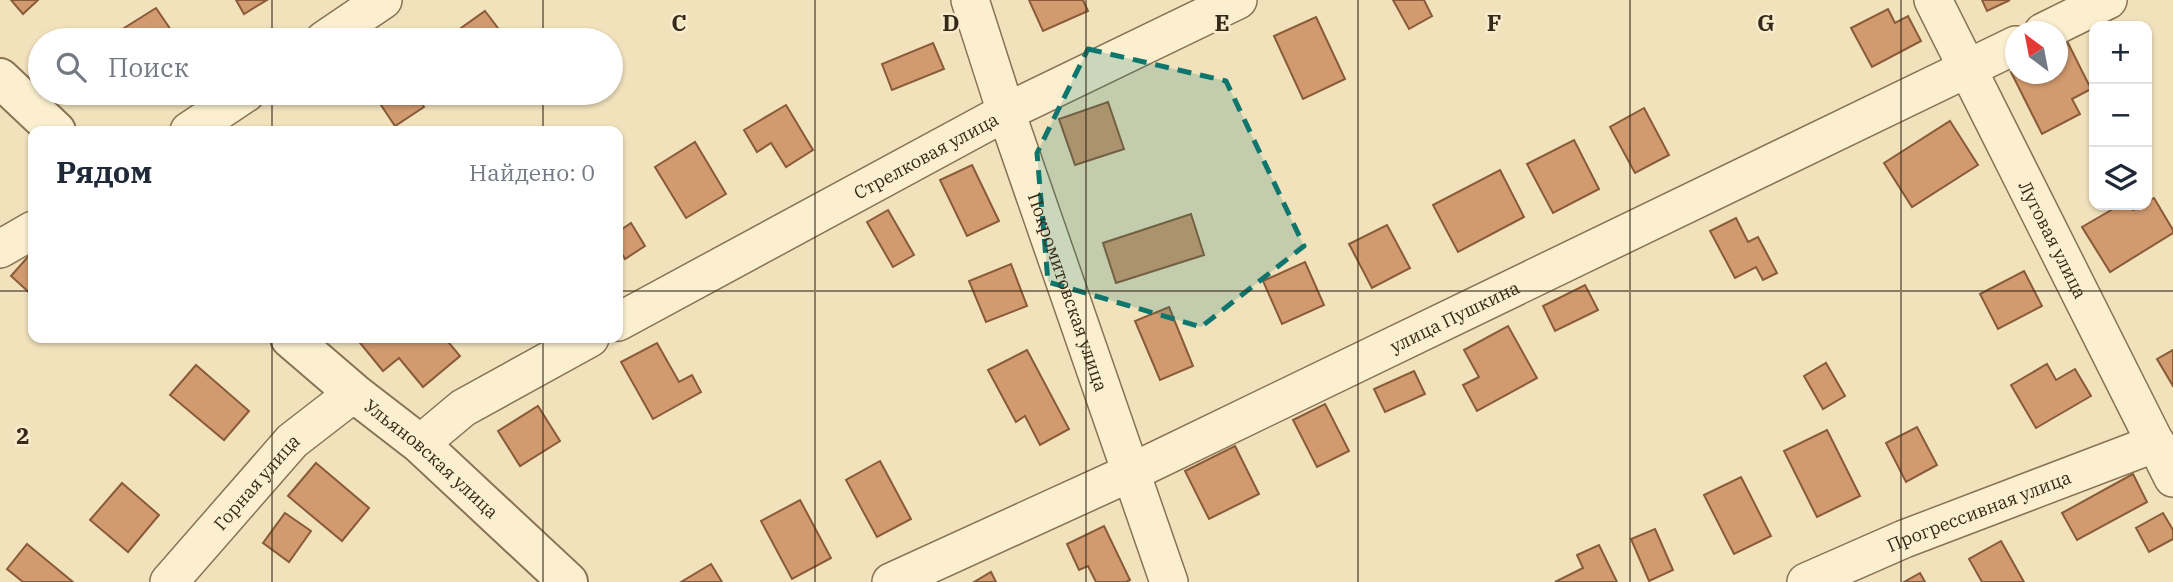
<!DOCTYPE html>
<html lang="ru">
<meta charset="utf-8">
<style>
:root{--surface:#fff;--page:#f6f6f7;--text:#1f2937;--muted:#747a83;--line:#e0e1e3}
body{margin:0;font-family:"IBM Plex Serif",serif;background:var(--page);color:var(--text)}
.controls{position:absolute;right:21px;top:21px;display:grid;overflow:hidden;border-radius:14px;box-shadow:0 2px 5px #0004}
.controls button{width:63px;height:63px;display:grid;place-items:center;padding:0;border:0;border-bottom:2px solid var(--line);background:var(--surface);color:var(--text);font:35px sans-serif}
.compass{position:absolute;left:2005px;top:21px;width:63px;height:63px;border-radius:50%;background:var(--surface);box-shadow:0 2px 5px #0004;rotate:328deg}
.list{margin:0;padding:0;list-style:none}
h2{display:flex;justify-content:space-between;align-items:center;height:91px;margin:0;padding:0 28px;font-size:30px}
h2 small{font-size:23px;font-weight:400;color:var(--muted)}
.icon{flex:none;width:38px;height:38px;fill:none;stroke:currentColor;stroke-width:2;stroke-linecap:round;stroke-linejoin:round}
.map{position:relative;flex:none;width:2173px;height:582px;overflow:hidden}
.search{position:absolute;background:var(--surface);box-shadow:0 2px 5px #0004;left:28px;top:28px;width:595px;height:77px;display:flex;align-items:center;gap:18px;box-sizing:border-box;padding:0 24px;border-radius:38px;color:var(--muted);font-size:26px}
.panel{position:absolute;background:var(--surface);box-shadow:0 2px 5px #0004;left:28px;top:126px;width:595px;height:217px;border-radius:14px}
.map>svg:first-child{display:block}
.building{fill:#d29a6f;stroke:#8a5b39;stroke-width:2}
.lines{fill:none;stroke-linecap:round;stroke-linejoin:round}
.minor-casing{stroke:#897254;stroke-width:40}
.tertiary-casing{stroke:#897254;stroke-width:42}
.minor{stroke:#fbefcf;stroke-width:37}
.tertiary{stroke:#fbefcf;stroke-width:38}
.marked{fill:#0f766e;fill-opacity:0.2;stroke:#0f766e;stroke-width:5;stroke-dasharray:14 9;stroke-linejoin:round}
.grid{fill:none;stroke:#37291a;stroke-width:2;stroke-opacity:0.55}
.labels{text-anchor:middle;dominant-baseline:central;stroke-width:5;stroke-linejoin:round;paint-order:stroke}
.street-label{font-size:18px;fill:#37291a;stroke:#f8eccc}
.grid-label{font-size:23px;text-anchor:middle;font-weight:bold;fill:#37291a;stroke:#f8eccc;stroke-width:5;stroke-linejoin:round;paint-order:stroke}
</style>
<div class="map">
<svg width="2173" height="582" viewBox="0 0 2173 582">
<rect width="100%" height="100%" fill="#f1e2bc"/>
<g class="building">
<polygon points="11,0 38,0 23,14"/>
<polygon points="236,0 267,0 244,14"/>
<polygon points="1029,0 1083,0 1088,11 1043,31"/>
<polygon points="1393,0 1424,0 1432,16 1409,29"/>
<polygon points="1982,0 2010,0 1987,11"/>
<polygon points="156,8 175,36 169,40 105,40"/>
<polygon points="1888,9 1895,23 1908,16 1921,41 1872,67 1851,28"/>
<polygon points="485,11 507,40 459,40 454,33"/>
<polygon points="1316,17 1345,79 1303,99 1274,36"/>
<polygon points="933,43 944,69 892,90 882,64"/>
<polygon points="2068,43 2091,89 2072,99 2080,114 2042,134 2011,72 2016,70 2016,74 2058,74 2058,48"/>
<polygon points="373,93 415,93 424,107 395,126"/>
<polygon points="1108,102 1124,149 1075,165 1059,119"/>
<polygon points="786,105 813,150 786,167 771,143 757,152 744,130"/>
<polygon points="1644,108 1669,155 1635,173 1610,127"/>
<polygon points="1950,121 1978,165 1912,207 1884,163"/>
<polygon points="1574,140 1599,189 1553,213 1527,164"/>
<polygon points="695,142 726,194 686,218 655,167"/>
<polygon points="972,165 999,221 967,236 940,180"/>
<polygon points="1500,170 1524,217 1458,252 1433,205"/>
<polygon points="2154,198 2173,230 2173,233 2110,272 2082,227 2120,205 2130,205 2133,210 2147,205 2147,202"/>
<polygon points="888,210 914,255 893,267 867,222"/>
<polygon points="1191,214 1204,255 1116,283 1103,243"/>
<polygon points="1736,218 1748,242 1758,237 1777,273 1763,280 1756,267 1735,278 1710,231"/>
<polygon points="631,223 645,246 625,259 618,247 618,232"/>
<polygon points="1387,225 1410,268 1372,288 1349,244"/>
<polygon points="33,251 33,296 11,276"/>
<polygon points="1305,262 1324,305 1282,324 1263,281"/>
<polygon points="1011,264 1027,306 986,322 969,281"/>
<polygon points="2024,271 2042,306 1998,329 1980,294"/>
<polygon points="1585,285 1598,310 1555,331 1543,306"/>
<polygon points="1169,307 1193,366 1160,380 1135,321"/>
<polygon points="1508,326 1537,378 1477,411 1463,385 1479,377 1464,350"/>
<polygon points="356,338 445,338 460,356 423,387 399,358 383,371"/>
<polygon points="657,343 679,382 692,375 701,392 653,419 621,362"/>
<polygon points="1027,350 1069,429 1040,445 1025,416 1016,422 988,370"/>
<polygon points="2173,350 2173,386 2157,359"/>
<polygon points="1826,363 1845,396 1823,409 1804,376"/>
<polygon points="2047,364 2056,380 2075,369 2091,396 2036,428 2011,385"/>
<polygon points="196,365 249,411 224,440 170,395"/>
<polygon points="1414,371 1425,394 1385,412 1374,389"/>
<polygon points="1325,404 1349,451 1317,467 1293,420"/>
<polygon points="538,406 560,441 520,466 498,431"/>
<polygon points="1917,427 1937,465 1906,482 1886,443"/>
<polygon points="1827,430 1860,496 1817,517 1784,451"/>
<polygon points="1235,446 1259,494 1209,519 1185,471"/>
<polygon points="880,461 911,519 877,537 846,480"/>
<polygon points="316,463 369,508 342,541 288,496"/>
<polygon points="2133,474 2147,502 2077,540 2062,513"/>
<polygon points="1741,477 1771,536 1734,554 1704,495"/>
<polygon points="122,483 159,515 128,552 90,520"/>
<polygon points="800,500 831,558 792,579 761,521"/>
<polygon points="285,513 311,531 289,562 263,543"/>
<polygon points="2163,513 2173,530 2173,539 2149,552 2136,528"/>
<polygon points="1104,526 1130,580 1126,582 1096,582 1088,566 1079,570 1067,544"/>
<polygon points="1655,529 1673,570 1649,581 1631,539"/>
<polygon points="2001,541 2024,582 1982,582 1969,559"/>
<polygon points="27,544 73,582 23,582 7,569"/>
<polygon points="1599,545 1617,582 1555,582 1583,568 1577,555"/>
<polygon points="711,564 722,582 681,582"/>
<polygon points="991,572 996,582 974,582"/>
<polygon points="1920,573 1925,582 1904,582"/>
</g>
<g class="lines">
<defs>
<g id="minor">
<path id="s1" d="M970,0l36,112 163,470"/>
<path id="s2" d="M1933,0l240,478"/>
<polyline points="2043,32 2108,0"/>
<polyline points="324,40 383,0"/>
<polyline points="189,131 246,93"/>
<polyline points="0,249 33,230"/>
<path id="s3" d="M618,322l388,-210 232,-112"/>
<polyline points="420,444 463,408 590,338"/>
<path id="s4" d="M169,582l123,-141 62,-48"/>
<path id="s5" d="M891,582l241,-110 884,-427"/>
<path id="s6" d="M1806,582l98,-43 252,-96"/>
</g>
<g id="tertiary">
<polyline points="0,78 56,131"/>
<path id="s7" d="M290,338l64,55 66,51 148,138"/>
</g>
</defs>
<use href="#minor" class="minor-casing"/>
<use href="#tertiary" class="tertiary-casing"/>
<use href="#minor" class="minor"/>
<use href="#tertiary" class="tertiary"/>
</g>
<path class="marked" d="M1088,49l138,32 78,165 -103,81 -153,-45 -11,-129z"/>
<path class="grid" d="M272,0v40M543,0v40M815,0v582M1086,0v582M1358,0v582M1630,0v582M1901,0v582M272,93v38M543,93v38M0,291h33M618,291h1555M272,338v244M543,338v244"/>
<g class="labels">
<g class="street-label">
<text stroke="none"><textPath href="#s3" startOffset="350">Стрелковая улица</textPath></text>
<text stroke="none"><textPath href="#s2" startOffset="268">Луговая улица</textPath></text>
<text stroke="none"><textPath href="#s1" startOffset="308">Покромитовская улица</textPath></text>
<text stroke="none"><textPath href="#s5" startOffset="623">улица Пушкина</textPath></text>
<text stroke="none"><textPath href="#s7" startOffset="186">Ульяновская улица</textPath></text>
<text stroke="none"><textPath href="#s4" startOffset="133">Горная улица</textPath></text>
<text stroke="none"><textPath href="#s6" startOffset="187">Прогрессивная улица</textPath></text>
</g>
</g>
<g class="grid-label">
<text x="679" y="31">C</text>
<text x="951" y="31">D</text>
<text x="1222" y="31">E</text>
<text x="1494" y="31">F</text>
<text x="1766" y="31">G</text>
<text x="23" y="444">2</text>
</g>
</svg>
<div class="controls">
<button>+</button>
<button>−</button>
<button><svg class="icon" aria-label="layers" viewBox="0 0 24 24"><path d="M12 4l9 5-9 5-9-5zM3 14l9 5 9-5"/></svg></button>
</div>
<svg class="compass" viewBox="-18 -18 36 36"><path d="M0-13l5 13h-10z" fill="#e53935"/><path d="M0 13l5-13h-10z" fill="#747a83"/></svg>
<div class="search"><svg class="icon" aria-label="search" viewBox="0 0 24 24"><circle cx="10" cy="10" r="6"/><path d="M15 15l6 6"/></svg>Поиск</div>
<section class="panel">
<h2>Рядом<small>Найдено: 0</small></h2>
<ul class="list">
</ul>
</section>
</div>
